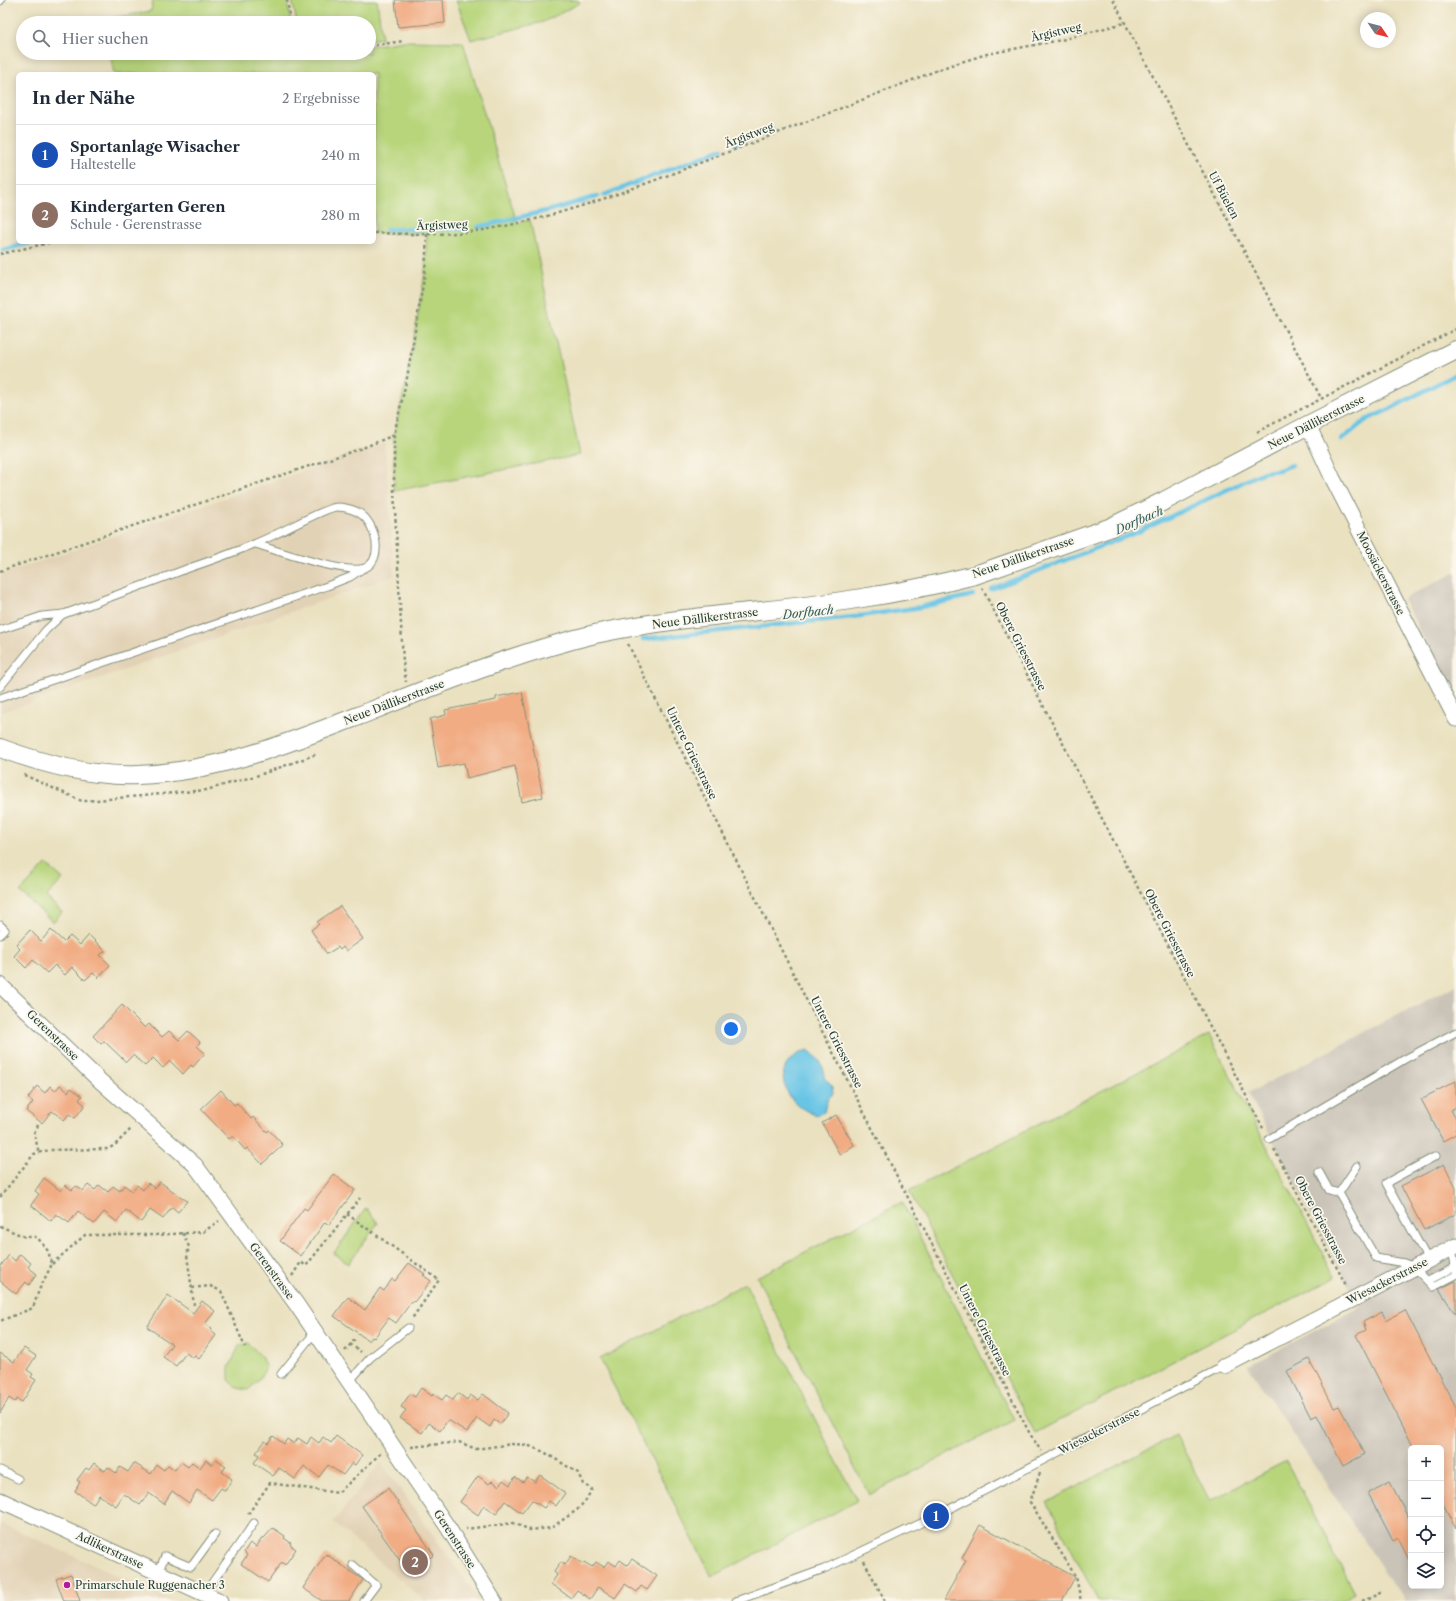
<!DOCTYPE html>
<html lang="de">
<meta charset="utf-8">
<style>
:root{--surface:#fff;--page:#f2f2f3;--text:#1f2937;--muted:#747a83;--line:#e0e1e3;--accent:#b45309}
body{margin:0;font-family:"Libre Caslon Text",serif;background:var(--page);color:var(--text)}
.controls{position:absolute;right:12px;bottom:12px;display:grid;overflow:hidden;border-radius:6px;box-shadow:0 2px 10px #0003}
.controls button{width:36px;height:36px;display:grid;place-items:center;padding:0;border:0;border-bottom:1px solid var(--line);background:var(--surface);color:var(--text);font:20px sans-serif}
.compass{position:absolute;left:1360px;top:12px;width:36px;height:36px;border-radius:50%;background:var(--surface);box-shadow:0 2px 10px #0003;rotate:125deg}
.you{position:absolute;left:731px;top:1029px;width:14px;height:14px;margin:-10px;border:3px solid #fff;border-radius:50%;background:#1a73e8;box-shadow:0 0 0 6px #1a73e833}
.badge{display:grid;place-items:center;width:26px;height:26px;border-radius:50%;background:var(--accent);color:#fff;font-size:13px;font-weight:700}
.pin{position:absolute;translate:-50% -50%;border:2px solid #fff;box-shadow:0 1px 4px #0006}
.list{margin:0;padding:0;list-style:none}
h2{display:flex;justify-content:space-between;align-items:center;height:52px;margin:0;padding:0 16px;font-size:17px}
h2 small{font-size:13px;font-weight:400;color:var(--muted)}
.list li{display:grid;grid-template-columns:26px 1fr auto;gap:12px;align-items:center;box-sizing:border-box;height:60px;padding:0 16px;border-top:1px solid var(--line)}
.list b{display:block;font-size:15px;white-space:nowrap}
.list p{margin:0;font-size:13px;white-space:nowrap;color:var(--muted)}
.list em{font-size:13px;font-style:normal;color:var(--muted)}
.icon{flex:none;width:22px;height:22px;fill:none;stroke:currentColor;stroke-width:2;stroke-linecap:round;stroke-linejoin:round}
.map{position:relative;flex:none;width:1456px;height:1601px;overflow:hidden}
.search{position:absolute;background:var(--surface);box-shadow:0 2px 10px #0003;left:16px;top:16px;width:360px;height:44px;display:flex;align-items:center;gap:10px;box-sizing:border-box;padding:0 14px;border-radius:22px;color:var(--muted);font-size:15px}
.panel{position:absolute;background:var(--surface);box-shadow:0 2px 10px #0003;left:16px;top:72px;width:360px;height:172px;border-radius:6px}
.map>svg:first-child{display:block}
.built{fill:#e2d2b5}
.industrial{fill:#cac3b8;fill-rule:evenodd}
.green{fill:#b8d57b;stroke:#6c8958}
.water{fill:#68c5e6;stroke:#44818d}
.lines{fill:none;stroke-linecap:round;stroke-linejoin:round}
.stream{stroke:#68c5e6;stroke-width:4.5}
.building{fill:#f1ac83}
.service-casing{stroke:#848f7a;stroke-width:9}
.minor-casing{stroke:#848f7a;stroke-width:17}
.tertiary-casing{stroke:#848f7a;stroke-width:20}
.path{stroke:#848f7a;stroke-width:2.5;stroke-dasharray:3 3;stroke-linecap:butt}
.service{stroke:#fff;stroke-width:7}
.minor{stroke:#fff;stroke-width:15}
.tertiary{stroke:#fff;stroke-width:18}
.poi-dot{fill:#b5179e;stroke:#fbf7ec;stroke-width:1.5}
.labels{text-anchor:middle;dominant-baseline:central;stroke-width:3.5;stroke-linejoin:round;paint-order:stroke}
.street-label{font-size:11px;fill:#1f3d34;stroke:#fbf7ec}
.poi-label{font-size:11px;fill:#1f3d34;stroke:#fbf7ec;text-anchor:start}
.water-label{font-size:12px;font-style:italic;fill:#315f60;stroke:#fbf7ec}
</style>
<div class="map">
<svg width="1456" height="1601" viewBox="0 0 1456 1601">
<rect width="100%" height="100%" fill="#fbf7ec"/>
<filter id="ink" filterUnits="userSpaceOnUse"><feTurbulence type="fractalNoise" baseFrequency=".025" numOctaves="2"/><feDisplacementMap in="SourceGraphic" scale="8" xChannelSelector="R" yChannelSelector="G"/><feConvolveMatrix kernelMatrix="1 2 1 2 8 2 1 2 1" color-interpolation-filters="sRGB"/></filter>
<filter id="wash" filterUnits="userSpaceOnUse"><feTurbulence type="fractalNoise" baseFrequency=".012" numOctaves="4" result="noise"/><feDisplacementMap in="SourceGraphic" scale="16" xChannelSelector="R" yChannelSelector="G"/><feGaussianBlur stdDeviation="0.9" result="paint"/><feColorMatrix in="noise" values="0 0 0 0 0 0 0 0 0 0 0 0 0 0 0 0 0 1.4 0 .05"/><feComposite in="paint" operator="in"/></filter>
<g filter="url(#wash)">
<rect width="100%" height="100%" fill="#eae1c0"/>
<g class="built">
<polygon points="385,443 394,576 0,713 0,575"/>
<polygon points="381,1462 480,1601 425,1601 333,1522"/>
<polygon points="0,1523 174,1601 0,1601"/>
</g>
<g class="industrial">
<polygon points="1456,572 1456,700 1403,599"/>
<path d="M1456,985v616h-52l-156,-235 112,-59 -112,-214zM1411,1448h30v138h-30z"/>
</g>
<g class="green">
<polygon points="153,0 287,0 291,23 103,23 103,20 151,11"/>
<polygon points="292,0 377,0 382,38 369,40 369,23 297,23"/>
<polygon points="456,0 578,0 580,3 543,22 471,40"/>
<polygon points="404,41 463,42 517,223 530,220 580,455 394,491 394,435 407,378 425,273 427,234 374,233 374,74 114,74 110,53 369,53 369,46"/>
<polygon points="46,864 63,879 46,897 62,912 53,922 20,892"/>
<polygon points="1209,1035 1335,1277 1035,1433 909,1191"/>
<polygon points="902,1202 1014,1420 869,1495 757,1277"/>
<polygon points="366,1208 378,1223 348,1264 334,1253"/>
<polygon points="745,1283 857,1501 712,1577 600,1359"/>
<polygon points="248,1343 261,1356 266,1368 258,1381 248,1390 237,1388 229,1380 229,1368 239,1346"/>
<polygon points="1176,1435 1210,1501 1286,1461 1355,1593 1341,1601 1098,1601 1047,1502"/>
</g>
<path class="water" d="M808,1050c10,7 17,15 16,28l8,7 1,9c-6,4 -7,10 -9,18l-7,3c-32,-8 -52,-52 -9,-65z"/>
<g class="lines">
<g class="stream">
<polyline points="735,144 772,130"/>
<polyline points="604,195 722,149"/>
<polyline points="478,227 554,209 598,196"/>
<polyline points="386,229 467,229"/>
<polyline points="3,250 34,242"/>
<polyline points="1341,440 1366,420 1388,410 1456,374"/>
<polyline points="991,589 1138,532 1264,472 1279,470 1292,465"/>
<polyline points="643,639 853,617 921,607 973,595"/>
</g>
</g>
<g id="blocks">
<g class="building">
<polygon points="395,0 443,0 445,23 398,27"/>
<polygon points="522,692 543,797 522,802 515,766 467,778 464,763 438,768 430,719 446,715 445,710 496,700 496,697"/>
<polygon points="340,906 363,939 346,951 343,947 340,950 338,947 327,954 311,930 319,924 317,922"/>
<polygon points="30,930 41,941 51,930 64,942 70,936 80,945 89,935 105,951 100,955 110,965 98,978 93,973 85,980 72,967 65,975 55,965 47,973 33,960 26,968 14,956 20,949 16,945"/>
<polygon points="122,1005 145,1028 149,1024 162,1037 169,1031 179,1040 188,1031 200,1042 197,1046 205,1053 193,1067 191,1065 183,1074 170,1061 163,1068 153,1058 145,1066 133,1055 126,1062 104,1041 101,1044 93,1036"/>
<polygon points="1456,1081 1456,1107 1451,1110 1456,1119 1456,1134 1443,1141 1421,1099"/>
<polygon points="60,1085 68,1092 71,1088 82,1096 79,1100 85,1105 75,1118 69,1114 64,1120 52,1111 42,1123 26,1111 33,1102 28,1098 37,1086 45,1093 50,1086 55,1091"/>
<polygon points="221,1090 234,1105 237,1103 251,1119 253,1117 267,1132 269,1130 283,1145 262,1164 247,1148 245,1150 233,1136 229,1139 201,1109"/>
<polygon points="836,1115 854,1145 840,1155 822,1123"/>
<polygon points="1444,1164 1456,1188 1456,1214 1424,1230 1401,1186"/>
<polygon points="334,1174 355,1190 329,1225 325,1222 301,1256 280,1241 304,1208 307,1210"/>
<polygon points="44,1178 61,1191 65,1185 72,1190 76,1186 83,1191 88,1185 95,1190 99,1185 108,1192 113,1186 120,1191 124,1185 132,1191 137,1185 143,1190 148,1183 155,1189 160,1182 187,1201 178,1212 172,1207 163,1219 150,1210 141,1222 126,1210 117,1222 104,1212 94,1224 78,1211 69,1223 56,1214 51,1221 31,1205 39,1194 35,1191"/>
<polygon points="20,1254 31,1263 28,1267 37,1274 29,1285 26,1282 16,1294 0,1281 0,1267 9,1255 15,1261"/>
<polygon points="409,1263 425,1274 423,1275 431,1281 414,1302 412,1301 396,1323 389,1318 374,1338 372,1337 369,1341 334,1316 348,1297 365,1310 380,1288 384,1291 392,1279 395,1281"/>
<polygon points="1456,1281 1456,1315 1439,1289"/>
<polygon points="168,1295 193,1313 202,1301 215,1311 205,1324 212,1328 211,1331 216,1335 199,1359 195,1356 193,1358 186,1353 176,1366 163,1357 172,1344 147,1327"/>
<polygon points="1405,1310 1456,1408 1456,1529 1441,1500 1441,1448 1414,1448 1356,1335 1366,1330 1363,1322 1382,1312 1386,1320"/>
<polygon points="24,1348 36,1356 27,1370 33,1374 31,1377 36,1380 22,1402 17,1399 15,1402 9,1398 0,1413 0,1353 14,1362"/>
<polygon points="1309,1359 1334,1408 1339,1406 1365,1454 1343,1466 1317,1415 1311,1418 1287,1371"/>
<polygon points="421,1388 432,1396 433,1394 442,1400 446,1395 453,1400 458,1393 467,1400 470,1395 478,1400 483,1394 508,1413 500,1424 494,1420 490,1427 477,1418 467,1432 448,1420 440,1431 429,1423 422,1433 400,1418 406,1410 401,1407 410,1394 415,1397"/>
<polygon points="273,1436 284,1444 287,1439 294,1444 298,1438 307,1444 311,1437 319,1443 323,1437 331,1443 336,1436 362,1455 355,1465 352,1463 343,1475 328,1465 319,1477 304,1466 295,1479 279,1468 273,1476 254,1463 259,1455 256,1453 265,1441 268,1443"/>
<polygon points="216,1459 226,1466 222,1472 232,1479 225,1491 221,1488 212,1500 197,1490 189,1503 172,1491 164,1504 149,1493 140,1505 124,1494 116,1506 99,1495 93,1504 75,1491 80,1482 77,1480 86,1468 89,1470 94,1463 105,1471 108,1467 116,1473 120,1467 128,1472 134,1463 151,1474 157,1465 164,1470 168,1465 175,1470 181,1462 188,1467 192,1462 200,1468 206,1460 212,1465"/>
<polygon points="540,1475 565,1493 556,1506 549,1501 544,1508 532,1500 522,1513 505,1501 496,1514 484,1505 478,1515 460,1502 478,1476 489,1484 492,1481 499,1486 503,1480 510,1485 515,1477 523,1482 527,1477 535,1482"/>
<polygon points="1390,1482 1411,1522 1411,1564 1398,1538 1393,1541 1368,1493"/>
<polygon points="388,1488 434,1555 408,1572 362,1506"/>
<polygon points="980,1525 1075,1577 1062,1601 943,1601 966,1560 962,1558"/>
<polygon points="273,1528 285,1536 284,1538 291,1543 290,1545 296,1549 285,1565 282,1562 268,1582 241,1564 247,1555 244,1552 250,1543 256,1547 263,1537 264,1538"/>
<polygon points="326,1554 363,1580 349,1601 322,1601 303,1588"/>
<polygon points="571,1556 583,1564 584,1562 592,1567 596,1562 604,1567 608,1561 616,1566 620,1560 627,1565 632,1559 657,1576 647,1590 641,1586 637,1592 625,1584 615,1598 598,1587 590,1599 577,1590 571,1598 551,1584 557,1575 554,1572 561,1562 565,1565"/>
<polygon points="71,1574 80,1601 64,1601 56,1579"/>
</g>
</g>
</g>
<g filter="url(#ink)">
<use href="#blocks" fill-opacity="0" stroke="#848f7a" stroke-width="1"/>
<g class="lines">
<defs>
<g id="service">
<polyline points="0,1 1,0"/>
<path d="M0,630l42,-14 22,-2c41,-15 83,-30 125,-46 30,-10 59,-20 87,-34 12,-5 51,-27 61,-27 8,0 19,3 25,8 14,11 22,44 3,53 -18,7 -88,-17 -109,-24"/>
<polyline points="0,687 46,630 63,614"/>
<polyline points="0,698 327,586 350,577 362,569"/>
<polyline points="0,925 5,930 0,935"/>
<polyline points="1269,1139 1405,1059 1456,1032"/>
<polyline points="1357,1166 1339,1193 1376,1258 1404,1263 1414,1267 1433,1287 1456,1275"/>
<polyline points="1319,1172 1329,1190 1339,1193"/>
<polyline points="1452,1248 1456,1272"/>
<polyline points="1428,1260 1386,1183 1436,1156"/>
<polyline points="1428,1281 1455,1267"/>
<polyline points="281,1374 315,1332"/>
<polyline points="349,1382 370,1358 408,1328"/>
<polyline points="0,1470 18,1479"/>
<polyline points="353,1565 376,1585 364,1601"/>
<polyline points="158,1573 165,1556 191,1567 215,1534"/>
<polyline points="204,1594 254,1523"/>
<polyline points="736,1601 824,1569 936,1516 1224,1366"/>
</g>
<g id="minor">
<polyline points="1308,425 1333,479 1456,719"/>
<polyline points="0,985 98,1079 195,1165 297,1305 447,1526 494,1601"/>
<polyline points="1224,1366 1456,1246"/>
<polyline points="0,1500 220,1601"/>
</g>
<path id="tertiary" d="M0,748c43,16 92,29 138,27 80,-3 154,-33 228,-62 75,-30 151,-60 229,-79 86,-19 175,-21 261,-35 40,-6 80,-14 119,-24l134,-47 55,-27 144,-76 148,-75"/>
</defs>
<use href="#service" class="service-casing"/>
<use href="#minor" class="minor-casing"/>
<use href="#tertiary" class="tertiary-casing"/>
<g class="path">
<polyline points="287,0 291,23"/>
<polyline points="1113,0 1321,398"/>
<polyline points="369,46 404,41"/>
<path d="M374,233c38,1 77,3 115,-4 75,-13 146,-41 216,-68 81,-31 162,-63 243,-95l39,-12 74,-14 63,-17"/>
<polyline points="0,254 53,242"/>
<polyline points="1257,432 1456,329"/>
<polyline points="394,435 394,491 403,662 406,682"/>
<polyline points="0,571 365,447 394,435 407,378 425,273 427,234"/>
<polyline points="982,588 1264,1130"/>
<polyline points="628,644 823,1033 1030,1434 1041,1451"/>
<polyline points="24,775 82,801 86,801 206,790 259,775 317,754"/>
<polyline points="38,1125 34,1133 39,1153"/>
<polyline points="1274,1149 1347,1287"/>
<polyline points="0,1197 34,1154 49,1150 108,1149 115,1145 132,1128"/>
<polyline points="347,1214 439,1280 411,1320"/>
<polyline points="0,1226 25,1237 37,1237 48,1251 52,1264 39,1290 33,1308 0,1321"/>
<polyline points="183,1233 189,1247 187,1255 194,1305"/>
<polyline points="52,1264 85,1235 156,1235 203,1232 219,1221"/>
<polyline points="292,1276 301,1262 306,1266 360,1198"/>
<polyline points="192,1288 210,1286 221,1291 245,1347"/>
<polyline points="350,1344 361,1352"/>
<polyline points="345,1351 355,1339"/>
<polyline points="411,1447 459,1442 476,1449 512,1444 527,1445 544,1452 578,1473 583,1484 592,1489 586,1500 577,1510 551,1528 530,1530 514,1523 466,1529"/>
<polyline points="1040,1473 1030,1502 1076,1577 1081,1601"/>
<polyline points="248,1514 270,1483 338,1493 381,1453"/>
<polyline points="864,1561 885,1601"/>
<polyline points="1362,1601 1382,1591"/>
</g>
<use href="#service" class="service"/>
<use href="#minor" class="minor"/>
<use href="#tertiary" class="tertiary"/>
</g>
</g>
<circle class="poi-dot" cx="67" cy="1585" r="4"/>
<g class="labels">
<g class="street-label">
<text transform="translate(1056 32) rotate(-13)">Ärgistweg</text>
<text transform="translate(749 135) rotate(-21)">Ärgistweg</text>
<text transform="translate(1224 195) rotate(62)">Uf Büelen</text>
<text transform="translate(442 225) rotate(-2)">Ärgistweg</text>
<text transform="translate(1316 422) rotate(-27)">Neue Dällikerstrasse</text>
<text transform="translate(1023 557) rotate(-19)">Neue Dällikerstrasse</text>
<text transform="translate(1381 573) rotate(63)">Moosäckerstrasse</text>
<text transform="translate(705 618) rotate(-7)">Neue Dällikerstrasse</text>
<text transform="translate(1021 646) rotate(63)">Obere Griesstrasse</text>
<text transform="translate(394 702) rotate(-21)">Neue Dällikerstrasse</text>
<text transform="translate(692 753) rotate(64)">Untere Griesstrasse</text>
<text transform="translate(1170 933) rotate(63)">Obere Griesstrasse</text>
<text transform="translate(53 1035) rotate(44)">Gerenstrasse</text>
<text transform="translate(837 1042) rotate(63)">Untere Griesstrasse</text>
<text transform="translate(1321 1220) rotate(62)">Obere Griesstrasse</text>
<text transform="translate(272 1271) rotate(54)">Gerenstrasse</text>
<text transform="translate(1387 1281) rotate(-27)">Wiesackerstrasse</text>
<text transform="translate(985 1330) rotate(63)">Untere Griesstrasse</text>
<text transform="translate(1099 1431) rotate(-27)">Wiesackerstrasse</text>
<text transform="translate(455 1539) rotate(57)">Gerenstrasse</text>
<text transform="translate(110 1550) rotate(25)">Adlikerstrasse</text>
</g>
<g class="poi-label">
<text x="75" y="1585">Primarschule Ruggenacher 3</text>
</g>
<g class="water-label">
<text transform="translate(1139 520) rotate(-24)">Dorfbach</text>
<text transform="translate(808 612) rotate(-6)">Dorfbach</text>
</g>
</g>
</svg>
<div class="controls">
<button>+</button>
<button>−</button>
<button><svg class="icon" aria-label="locate" viewBox="0 0 24 24"><circle cx="12" cy="12" r="6"/><path d="M12 2v4M12 18v4M2 12h4M18 12h4"/></svg></button>
<button><svg class="icon" aria-label="layers" viewBox="0 0 24 24"><path d="M12 4l9 5-9 5-9-5zM3 14l9 5 9-5"/></svg></button>
</div>
<svg class="compass" viewBox="-18 -18 36 36"><path d="M0-13l5 13h-10z" fill="#e53935"/><path d="M0 13l5-13h-10z" fill="#747a83"/></svg>
<div class="you"></div>
<div class="pin badge" style="left:936px;top:1516px;background:#1a4fb4">1</div>
<div class="pin badge" style="left:415px;top:1562px;background:#8d6e63">2</div>
<div class="search"><svg class="icon" aria-label="search" viewBox="0 0 24 24"><circle cx="10" cy="10" r="6"/><path d="M15 15l6 6"/></svg>Hier suchen</div>
<section class="panel">
<h2>In der Nähe<small>2 Ergebnisse</small></h2>
<ul class="list">
<li><span class="badge" style="background:#1a4fb4">1</span><div><b>Sportanlage Wisacher</b><p>Haltestelle</p></div><em>240 m</em></li>
<li><span class="badge" style="background:#8d6e63">2</span><div><b>Kindergarten Geren</b><p>Schule · Gerenstrasse</p></div><em>280 m</em></li>
</ul>
</section>
</div>
